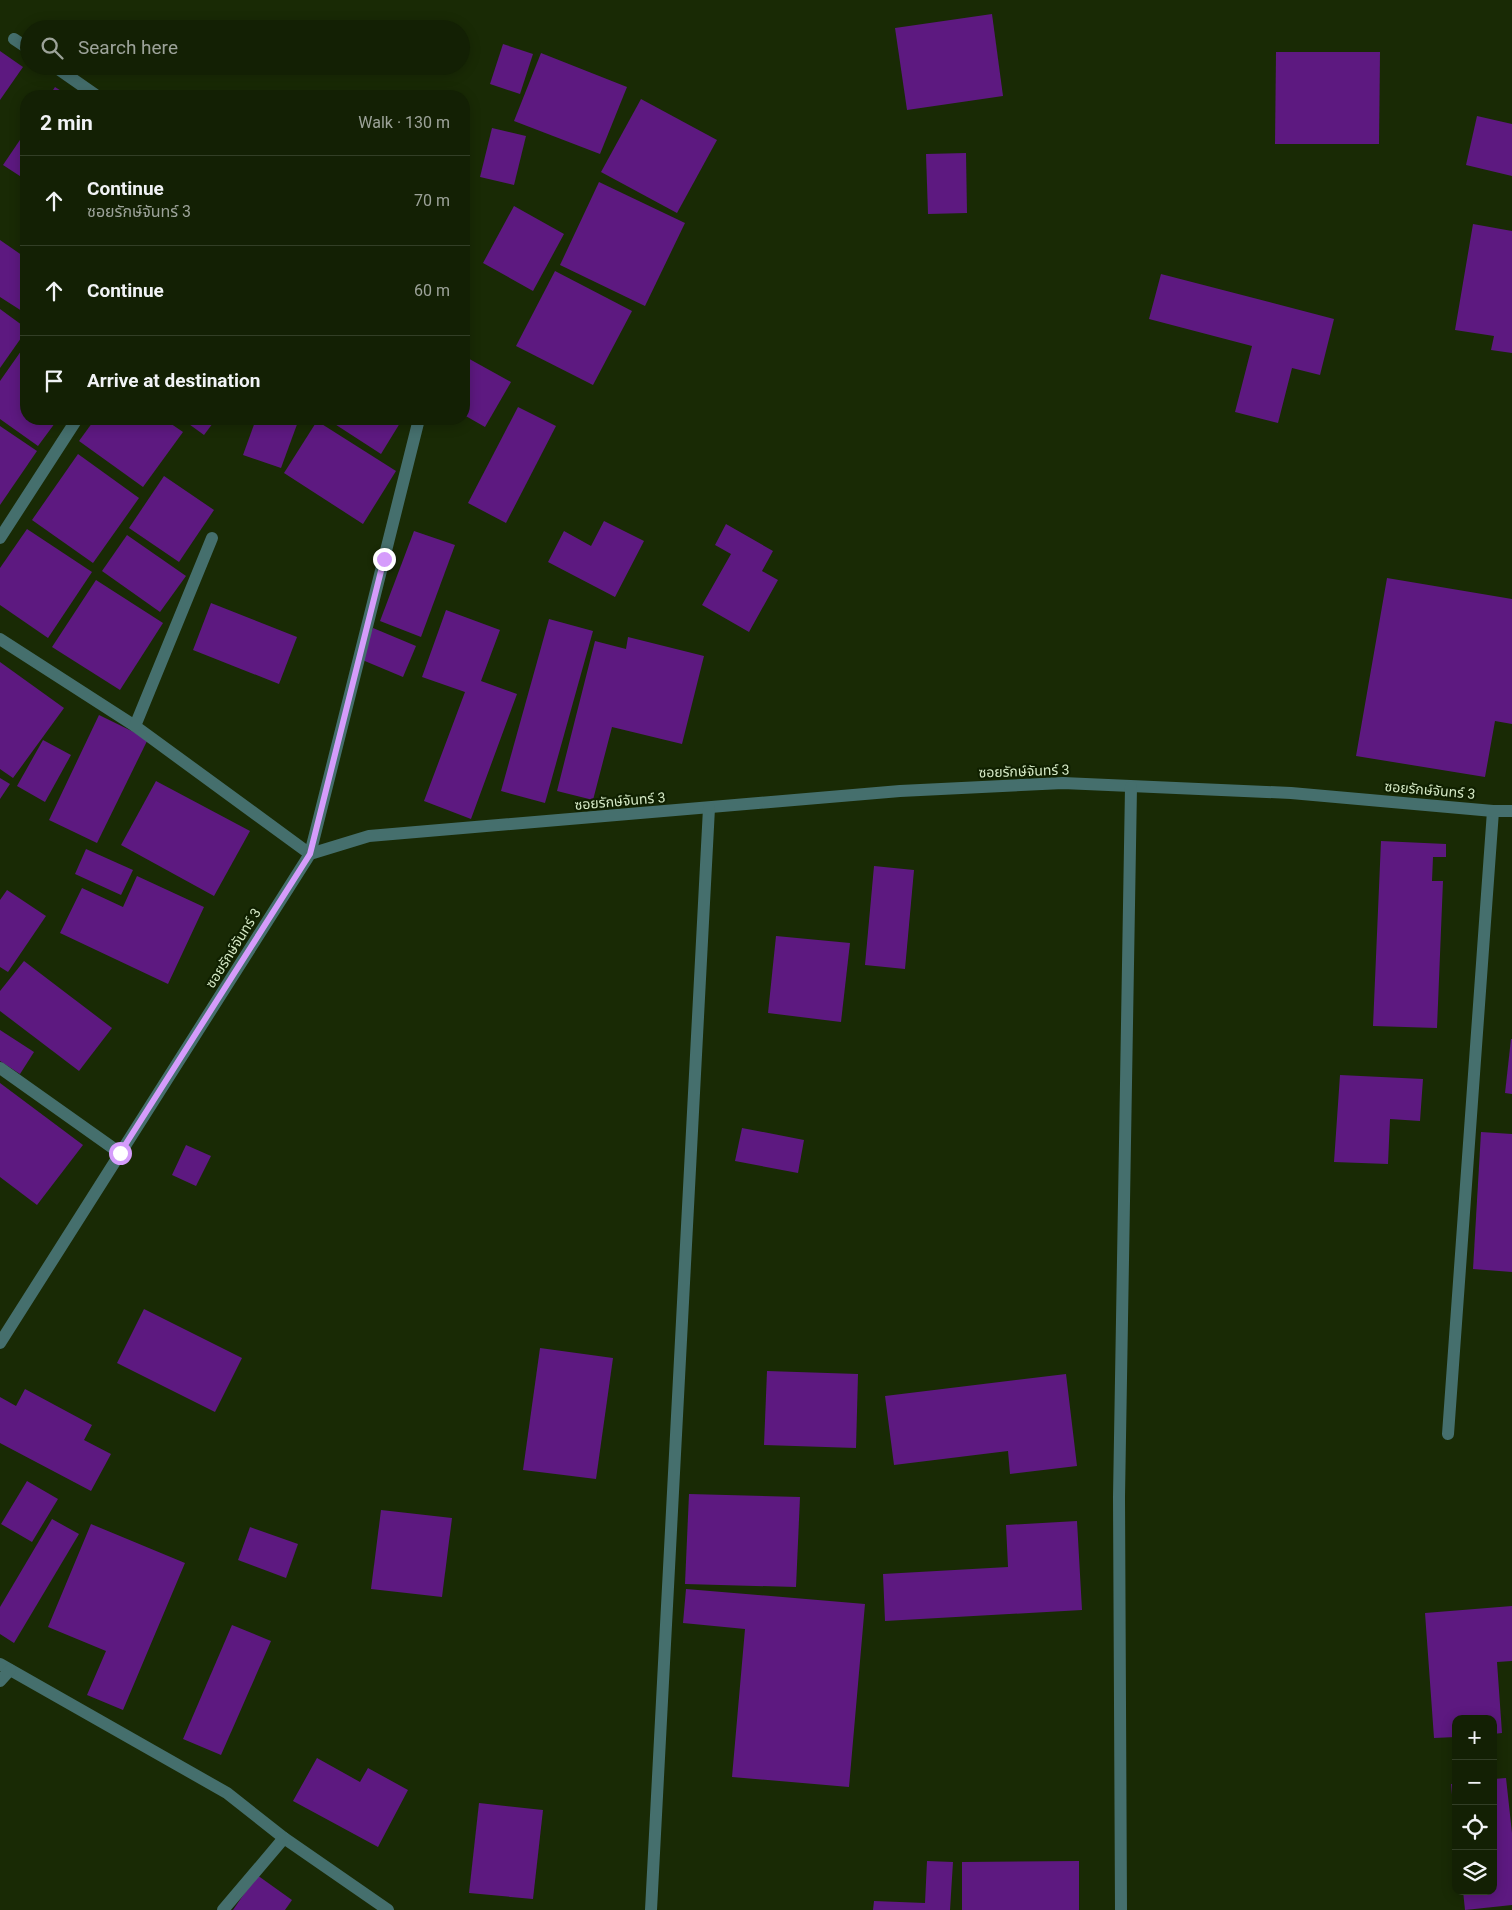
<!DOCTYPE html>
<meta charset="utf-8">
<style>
:root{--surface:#132004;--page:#1c280e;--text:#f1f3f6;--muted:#9da39a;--line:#323e26}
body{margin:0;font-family:Roboto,"Noto Sans Thai",sans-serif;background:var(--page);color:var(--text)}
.controls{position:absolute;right:15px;bottom:15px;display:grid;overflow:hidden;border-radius:10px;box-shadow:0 2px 12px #0003}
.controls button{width:45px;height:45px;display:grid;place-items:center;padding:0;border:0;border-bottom:1px solid var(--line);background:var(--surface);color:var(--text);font:25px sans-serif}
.stop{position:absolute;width:15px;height:15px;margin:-11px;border:4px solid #d59cfb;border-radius:50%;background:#fff}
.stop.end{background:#d59cfb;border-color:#fff;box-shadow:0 1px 5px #0008}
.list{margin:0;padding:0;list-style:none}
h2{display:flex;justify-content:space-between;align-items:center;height:65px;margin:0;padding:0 20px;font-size:21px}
h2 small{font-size:16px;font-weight:400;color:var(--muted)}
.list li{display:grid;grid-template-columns:32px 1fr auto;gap:15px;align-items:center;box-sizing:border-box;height:90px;padding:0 20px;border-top:1px solid var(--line)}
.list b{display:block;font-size:19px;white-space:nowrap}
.list p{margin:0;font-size:16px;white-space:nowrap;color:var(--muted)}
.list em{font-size:16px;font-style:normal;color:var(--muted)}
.icon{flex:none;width:28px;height:28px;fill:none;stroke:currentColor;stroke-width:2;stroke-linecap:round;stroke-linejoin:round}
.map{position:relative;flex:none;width:1512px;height:1910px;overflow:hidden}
.search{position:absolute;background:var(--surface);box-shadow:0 2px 12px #0003;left:20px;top:20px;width:450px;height:55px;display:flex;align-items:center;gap:12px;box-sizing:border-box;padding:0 18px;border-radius:28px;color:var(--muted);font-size:19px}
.panel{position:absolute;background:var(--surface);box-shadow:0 2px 12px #0003;left:20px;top:90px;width:450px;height:335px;border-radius:20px}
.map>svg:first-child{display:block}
.building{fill:#5d1980}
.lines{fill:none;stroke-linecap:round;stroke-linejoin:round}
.service{stroke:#456f6d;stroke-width:12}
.minor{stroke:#456f6d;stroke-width:12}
.route{stroke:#d59cfb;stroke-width:6}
.labels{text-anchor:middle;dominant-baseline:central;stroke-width:4.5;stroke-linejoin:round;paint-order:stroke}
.street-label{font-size:14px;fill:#d5e9c5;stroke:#102000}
</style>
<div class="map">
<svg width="1512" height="1910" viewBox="0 0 1512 1910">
<rect width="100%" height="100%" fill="#192a05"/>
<g class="building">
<polygon points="992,14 1003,96 907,110 895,28"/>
<polygon points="503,44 533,54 520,94 490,84"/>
<polygon points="0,51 23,67 0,100"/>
<polygon points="1276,52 1380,52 1379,144 1275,144"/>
<polygon points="541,53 627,87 600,154 514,121"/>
<polygon points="55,87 69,96 49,96"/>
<polygon points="641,99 717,140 677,213 601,172"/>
<polygon points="1477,116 1512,124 1512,176 1466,165"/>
<polygon points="492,128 526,136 514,185 480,177"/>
<polygon points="26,131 26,180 3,165"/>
<polygon points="966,153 967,213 928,214 926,154"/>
<polygon points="599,182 685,223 645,306 560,265"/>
<polygon points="514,206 564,234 533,291 483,263"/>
<polygon points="1473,224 1512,231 1512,353 1491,350 1494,336 1455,330"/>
<polygon points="0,240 26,258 26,310 25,313 0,297"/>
<polygon points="555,271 632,311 593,385 516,346"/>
<polygon points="1161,274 1334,319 1320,375 1292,368 1278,423 1235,412 1252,346 1149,319"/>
<polygon points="0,309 26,328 26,331 0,368"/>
<polygon points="26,344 26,419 58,419 38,446 0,419 0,381"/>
<polygon points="464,356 511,382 485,427 464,415"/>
<polygon points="518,407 556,426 506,523 468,503"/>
<polygon points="95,419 164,419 183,432 143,487 79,441"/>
<polygon points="182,419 216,419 204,435"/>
<polygon points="256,419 299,419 281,468 243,455"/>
<polygon points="327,419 393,419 400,423 381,454"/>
<polygon points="317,421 396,471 363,524 284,473"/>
<polygon points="0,426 37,451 0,505"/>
<polygon points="78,454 139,498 93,563 32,520"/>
<polygon points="164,476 214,510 179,562 129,528"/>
<polygon points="604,521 644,541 615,597 548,562 564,531 591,546"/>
<polygon points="726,524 773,551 762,571 778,580 749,632 702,605 731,554 715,545"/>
<polygon points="27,529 92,572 48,638 0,605 0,568"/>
<polygon points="414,531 455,545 421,637 380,621"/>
<polygon points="127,535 186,576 160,612 102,571"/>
<polygon points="1387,578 1512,599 1512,724 1495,721 1485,777 1356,756"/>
<polygon points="96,580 163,623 120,690 52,647"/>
<polygon points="211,603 297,637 279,684 193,650"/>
<polygon points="446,610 500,630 481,681 517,694 471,819 424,801 465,692 422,677"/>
<polygon points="549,619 593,631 545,803 501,791"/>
<polygon points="373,628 416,646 403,677 360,659"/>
<polygon points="628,637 704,656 682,744 612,727 593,800 557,791 595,641 626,649"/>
<polygon points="0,662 64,708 13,778 0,769"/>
<polygon points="99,715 148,739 97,843 49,820"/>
<polygon points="43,740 71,755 45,802 17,786"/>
<polygon points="0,778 10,784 0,799"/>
<polygon points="156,781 250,831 214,896 121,845"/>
<polygon points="1381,841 1446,844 1446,857 1433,857 1432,881 1443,881 1437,1028 1373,1026"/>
<polygon points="86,849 133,870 121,895 75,874"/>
<polygon points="874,866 914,870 905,969 865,965"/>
<polygon points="137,876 204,907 168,984 60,933 82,888 123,907"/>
<polygon points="7,890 46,916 8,972 0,967 0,900"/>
<polygon points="776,936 850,943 841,1022 768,1013"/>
<polygon points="24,961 112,1028 79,1071 0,1011 0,991"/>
<polygon points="0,1030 34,1052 20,1074 0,1061"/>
<polygon points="1511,1039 1512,1039 1512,1094 1505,1093"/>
<polygon points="1340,1075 1423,1079 1420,1121 1390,1119 1388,1164 1334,1162"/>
<polygon points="0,1083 83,1145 37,1205 0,1177"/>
<polygon points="742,1128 804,1140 798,1173 735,1161"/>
<polygon points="1481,1132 1512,1134 1512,1272 1473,1269"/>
<polygon points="186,1145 211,1156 196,1186 172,1175"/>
<polygon points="144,1309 242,1358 215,1412 117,1363"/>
<polygon points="540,1348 613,1358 596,1479 523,1470"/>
<polygon points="767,1371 858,1374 856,1448 764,1445"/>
<polygon points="1066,1374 1077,1466 1010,1474 1008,1451 894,1465 885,1396"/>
<polygon points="25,1389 92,1425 84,1440 111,1454 91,1491 0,1443 0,1397 16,1406"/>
<polygon points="27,1481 58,1499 32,1542 1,1524"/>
<polygon points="689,1494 800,1497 796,1587 685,1584"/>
<polygon points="381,1510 452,1518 442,1597 371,1589"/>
<polygon points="52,1519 79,1534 14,1643 0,1634 0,1607"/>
<polygon points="1077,1521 1082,1610 885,1621 883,1574 1008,1567 1006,1525"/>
<polygon points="91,1524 185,1563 123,1710 87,1695 106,1651 48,1627"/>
<polygon points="250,1527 298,1544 286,1578 238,1560"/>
<polygon points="686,1589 865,1604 849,1787 732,1777 745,1629 683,1623"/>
<polygon points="1512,1606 1512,1661 1497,1662 1502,1733 1493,1734 1493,1719 1456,1719 1456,1737 1434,1738 1425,1613"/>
<polygon points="232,1625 271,1641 221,1755 183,1739"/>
<polygon points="317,1758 360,1782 368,1768 408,1790 378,1847 293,1801"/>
<polygon points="1506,1778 1512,1833 1512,1905 1465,1910 1463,1891 1493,1891 1493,1779"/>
<polygon points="1451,1784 1456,1784 1456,1817 1454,1817"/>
<polygon points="479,1803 543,1810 533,1899 469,1893"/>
<polygon points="927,1861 953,1862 950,1910 873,1910 874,1901 925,1903"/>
<polygon points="1079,1861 1079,1910 962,1910 962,1862"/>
<polygon points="257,1875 292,1900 285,1910 233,1910"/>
</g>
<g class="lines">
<polyline class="service" points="1448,1434 1493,811"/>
<g class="minor">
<polyline points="14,39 29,49"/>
<polyline points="54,66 97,96"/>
<polyline points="0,538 77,419"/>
<polyline points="0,639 135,726 310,854 419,419"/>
<polyline points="135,726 212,538"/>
<polyline points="0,1068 120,1153"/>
<polyline points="0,1343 310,854 369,836 900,791 1063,783 1291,793 1493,811 1512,811"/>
<polyline points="0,1664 227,1793 284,1838 388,1910"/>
<polyline points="0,1681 10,1670"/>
<polyline points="223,1910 284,1838"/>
<polyline points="651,1910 709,808"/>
<polyline points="1121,1910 1119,1497 1131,787"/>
</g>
</g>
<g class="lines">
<polyline class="route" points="120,1153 310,854 384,559"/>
</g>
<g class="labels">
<g class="street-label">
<text transform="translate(1024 771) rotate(-2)">ซอยรักษ์จันทร์ 3</text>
<text transform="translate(1430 790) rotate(5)">ซอยรักษ์จันทร์ 3</text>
<text transform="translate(620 801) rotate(-5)">ซอยรักษ์จันทร์ 3</text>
<text transform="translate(233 948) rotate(-58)">ซอยรักษ์จันทร์ 3</text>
</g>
</g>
</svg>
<div class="controls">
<button>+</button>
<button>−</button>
<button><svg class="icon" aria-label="locate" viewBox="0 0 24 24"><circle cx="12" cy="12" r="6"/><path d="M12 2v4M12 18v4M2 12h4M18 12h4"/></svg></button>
<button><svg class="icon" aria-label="layers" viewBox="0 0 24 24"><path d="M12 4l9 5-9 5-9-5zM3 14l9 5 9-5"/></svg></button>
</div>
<div class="stop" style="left:120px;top:1153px"></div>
<div class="stop end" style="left:384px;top:559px"></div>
<div class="search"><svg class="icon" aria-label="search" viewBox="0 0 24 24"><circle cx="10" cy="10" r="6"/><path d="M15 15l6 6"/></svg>Search here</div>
<section class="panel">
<h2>2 min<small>Walk · 130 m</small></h2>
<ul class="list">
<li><svg class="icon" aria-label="ahead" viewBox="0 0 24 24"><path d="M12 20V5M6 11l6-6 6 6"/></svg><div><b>Continue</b><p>ซอยรักษ์จันทร์ 3</p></div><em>70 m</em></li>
<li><svg class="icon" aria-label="ahead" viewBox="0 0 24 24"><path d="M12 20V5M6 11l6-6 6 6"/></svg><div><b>Continue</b></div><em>60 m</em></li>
<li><svg class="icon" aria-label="arrive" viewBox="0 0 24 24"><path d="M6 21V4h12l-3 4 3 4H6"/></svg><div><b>Arrive at destination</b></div></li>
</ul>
</section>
</div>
